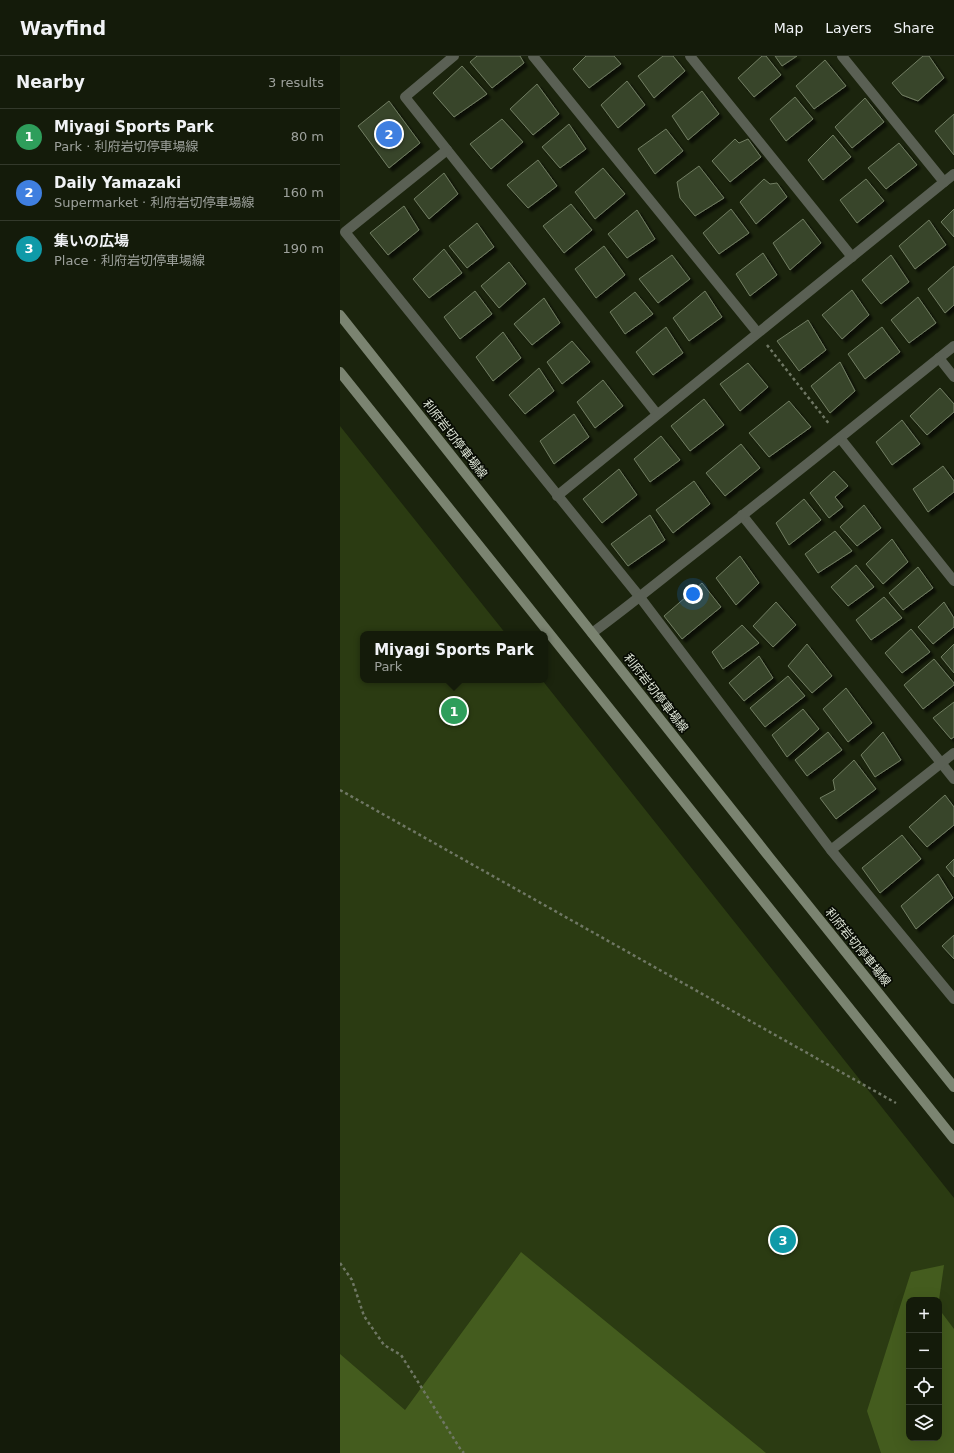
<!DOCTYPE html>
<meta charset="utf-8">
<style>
:root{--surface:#141b0a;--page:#1d2413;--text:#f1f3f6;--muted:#9da19c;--line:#33392b;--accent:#7c3aed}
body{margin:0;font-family:"DejaVu Sans","Noto Sans JP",sans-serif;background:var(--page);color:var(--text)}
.controls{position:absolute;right:12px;bottom:12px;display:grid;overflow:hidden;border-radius:8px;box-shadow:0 4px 16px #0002}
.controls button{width:36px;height:36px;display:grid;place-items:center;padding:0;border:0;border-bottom:1px solid var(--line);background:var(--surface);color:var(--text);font:20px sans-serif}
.you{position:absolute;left:353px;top:538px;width:14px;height:14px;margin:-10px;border:3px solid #fff;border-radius:50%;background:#1a73e8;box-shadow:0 0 0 6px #1a73e833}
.badge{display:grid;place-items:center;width:26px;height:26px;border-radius:50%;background:var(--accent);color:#fff;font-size:13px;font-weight:700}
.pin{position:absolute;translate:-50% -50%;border:2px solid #fff;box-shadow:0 1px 4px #0006}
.popup{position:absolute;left:20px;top:575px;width:188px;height:52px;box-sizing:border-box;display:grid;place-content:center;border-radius:8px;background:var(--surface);filter:drop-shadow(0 1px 3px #0005);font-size:13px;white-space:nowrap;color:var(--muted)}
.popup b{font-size:15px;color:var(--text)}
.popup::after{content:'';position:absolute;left:50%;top:100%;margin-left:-8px;border:8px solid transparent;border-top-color:var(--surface)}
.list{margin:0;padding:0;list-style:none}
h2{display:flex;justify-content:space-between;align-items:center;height:52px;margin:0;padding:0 16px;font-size:17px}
h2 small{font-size:13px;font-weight:400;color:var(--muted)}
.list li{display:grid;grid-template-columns:26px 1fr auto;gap:12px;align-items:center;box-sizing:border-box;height:56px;padding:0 16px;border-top:1px solid var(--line)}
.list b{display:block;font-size:15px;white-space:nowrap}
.list p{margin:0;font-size:13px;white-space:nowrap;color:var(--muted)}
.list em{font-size:13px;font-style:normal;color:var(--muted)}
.icon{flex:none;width:22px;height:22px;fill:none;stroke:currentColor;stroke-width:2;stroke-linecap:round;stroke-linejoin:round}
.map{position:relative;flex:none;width:614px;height:1397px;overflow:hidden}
header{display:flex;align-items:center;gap:24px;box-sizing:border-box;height:56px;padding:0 20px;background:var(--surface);border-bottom:1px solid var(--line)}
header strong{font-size:19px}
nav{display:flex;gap:22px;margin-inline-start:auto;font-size:14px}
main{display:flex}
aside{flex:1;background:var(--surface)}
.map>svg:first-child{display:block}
.green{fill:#2b3b12;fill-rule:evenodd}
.forest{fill:#445c1e}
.building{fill:#39442b;stroke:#717e62;filter:url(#shadow)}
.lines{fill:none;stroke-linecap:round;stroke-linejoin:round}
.path{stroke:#6f7764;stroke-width:2.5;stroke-dasharray:3 3;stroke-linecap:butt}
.street{stroke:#5a6054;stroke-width:10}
.secondary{stroke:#7b8471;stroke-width:10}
.labels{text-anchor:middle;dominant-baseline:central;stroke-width:3.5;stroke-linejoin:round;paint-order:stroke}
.street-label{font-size:12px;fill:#dee5d6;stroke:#080c04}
</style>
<header>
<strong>Wayfind</strong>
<nav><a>Map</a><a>Layers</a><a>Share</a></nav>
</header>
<main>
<aside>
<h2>Nearby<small>3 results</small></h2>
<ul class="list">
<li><span class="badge" style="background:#2e9e5b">1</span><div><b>Miyagi Sports Park</b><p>Park · 利府岩切停車場線</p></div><em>80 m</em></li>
<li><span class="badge" style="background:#3f7fe0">2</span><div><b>Daily Yamazaki</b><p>Supermarket · 利府岩切停車場線</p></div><em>160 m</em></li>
<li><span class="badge" style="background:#0f9aa8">3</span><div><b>集いの広場</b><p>Place · 利府岩切停車場線</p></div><em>190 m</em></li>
</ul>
</aside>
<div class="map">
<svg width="614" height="1397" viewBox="0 0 614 1397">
<defs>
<filter id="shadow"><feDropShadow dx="3.5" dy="3.5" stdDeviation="1" flood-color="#0009"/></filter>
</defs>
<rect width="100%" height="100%" fill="#1b240d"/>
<path class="green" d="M0,370l166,208h-143v46h179l412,518v255h-614zM569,1244h30v138h-30z"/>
<g class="forest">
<polygon points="181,1196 426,1397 0,1397 0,1298 65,1354"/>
<polygon points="604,1209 599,1244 569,1244 569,1382 599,1382 599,1253 614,1273 614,1397 541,1397 527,1355 571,1216"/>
</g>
<g class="building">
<polygon points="137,0 180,0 184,7 152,32 130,6"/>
<polygon points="246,0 274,0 281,8 249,32 233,13"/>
<polygon points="323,0 333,0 345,15 314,42 298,20"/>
<polygon points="422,0 426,0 441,19 414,41 398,22"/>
<polygon points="435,0 457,0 442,10"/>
<polygon points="583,0 589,0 604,22 578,45 562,39 552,27"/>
<polygon points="485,4 506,30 474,53 456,30"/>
<polygon points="122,10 147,38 114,61 93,37"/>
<polygon points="287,25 305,49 278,72 261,49"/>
<polygon points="197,28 219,58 193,79 170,53"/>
<polygon points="362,35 379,58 348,84 332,60"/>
<polygon points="455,41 473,63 446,85 430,63"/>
<polygon points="525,42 544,66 512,92 495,71"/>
<polygon points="49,45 80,87 49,112 18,70"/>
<polygon points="614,58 614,99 595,75"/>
<polygon points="162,63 183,86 151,113 130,88"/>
<polygon points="229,68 246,93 220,112 202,91"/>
<polygon points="326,73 343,95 315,118 298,93"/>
<polygon points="493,79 511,101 483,124 468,104"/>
<polygon points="395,83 399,87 408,83 421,101 390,126 372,105"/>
<polygon points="559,87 577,109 546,133 528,112"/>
<polygon points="198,104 217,130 188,152 167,129"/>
<polygon points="359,110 384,142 355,160 340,142 337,126"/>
<polygon points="263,112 285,138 255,163 235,136"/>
<polygon points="104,117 118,138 89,163 74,143"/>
<polygon points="424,123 430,128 437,127 447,141 416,168 400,146"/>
<polygon points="526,123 544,145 517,167 500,144"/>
<polygon points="231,148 252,174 224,197 203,170"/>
<polygon points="64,150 79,174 48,199 30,177"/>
<polygon points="391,153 409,177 379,198 363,177"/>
<polygon points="614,153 614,181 601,166"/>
<polygon points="297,154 315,183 287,202 268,178"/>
<polygon points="463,163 481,187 450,214 433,187"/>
<polygon points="589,164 606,189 575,213 559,190"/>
<polygon points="137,167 154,191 127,212 109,190"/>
<polygon points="264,190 285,219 256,242 235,213"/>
<polygon points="104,193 122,217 89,242 73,223"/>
<polygon points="423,197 437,219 410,240 396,218"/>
<polygon points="332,199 350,223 318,247 299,223"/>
<polygon points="551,199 569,226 541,248 522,224"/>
<polygon points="169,206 186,228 159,252 141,230"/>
<polygon points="614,210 614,249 605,257 588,233"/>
<polygon points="512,234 529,259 502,283 482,259"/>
<polygon points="135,235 152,258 120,283 104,261"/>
<polygon points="365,235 382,261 349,285 333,262"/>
<polygon points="295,236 313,258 285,278 270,256"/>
<polygon points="578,241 596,267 569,287 551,264"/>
<polygon points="204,242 220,267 192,289 174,268"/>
<polygon points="468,264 486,294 459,315 437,285"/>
<polygon points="326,271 343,297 313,319 296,296"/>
<polygon points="542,271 560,296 525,323 508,298"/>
<polygon points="163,276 181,302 153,325 136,301"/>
<polygon points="232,285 250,306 222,328 207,306"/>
<polygon points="500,306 515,335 490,357 471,330"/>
<polygon points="408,307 428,331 400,355 380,328"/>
<polygon points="199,312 214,335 185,358 169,339"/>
<polygon points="263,324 283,350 255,372 237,346"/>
<polygon points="600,332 614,348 614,356 587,379 570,360"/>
<polygon points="364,343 384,369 350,395 331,370"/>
<polygon points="449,345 471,371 429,401 409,377"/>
<polygon points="234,358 249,381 214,408 200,385"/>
<polygon points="562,364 580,388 552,409 536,386"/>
<polygon points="321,380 340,404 310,426 294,403"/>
<polygon points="401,388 420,412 385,440 366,417"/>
<polygon points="603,410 614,425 614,436 588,456 573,433"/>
<polygon points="279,413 297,439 262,467 243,443"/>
<polygon points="494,415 508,430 495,441 503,451 489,462 470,437"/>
<polygon points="354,425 370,448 333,477 316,454"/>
<polygon points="464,443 481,464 449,489 436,467"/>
<polygon points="524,449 541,472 517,490 500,471"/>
<polygon points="310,459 325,484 288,510 271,488"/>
<polygon points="495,475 512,495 478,517 465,498"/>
<polygon points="552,483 568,506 543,528 526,508"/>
<polygon points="400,500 419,527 396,549 376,522"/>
<polygon points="516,509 534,531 508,550 491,531"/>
<polygon points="578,511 593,532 563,554 549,537"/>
<polygon points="362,527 381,551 342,583 324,560"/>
<polygon points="544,541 562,562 531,584 516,564"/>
<polygon points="436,546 456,569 433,591 413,570"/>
<polygon points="604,546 614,562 614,571 593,588 578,571"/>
<polygon points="402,569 419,587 383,613 372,596"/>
<polygon points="571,573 590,596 562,617 545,597"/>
<polygon points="467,588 492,620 472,637 448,610"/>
<polygon points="614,588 614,617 601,601"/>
<polygon points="419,600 433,622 404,645 389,627"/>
<polygon points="594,603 614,627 614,629 583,653 564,629"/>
<polygon points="448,620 465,640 425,671 410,652"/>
<polygon points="506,632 532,667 508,686 483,653"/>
<polygon points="614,646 614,681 611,683 593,662"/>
<polygon points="463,653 479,673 447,701 432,679"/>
<polygon points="488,676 502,694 467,720 455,704"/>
<polygon points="543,676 561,704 535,721 521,699"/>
<polygon points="514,704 536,733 496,763 480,742 495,734 493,724"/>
<polygon points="605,739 614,751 614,769 587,791 569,771"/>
<polygon points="562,779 581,803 540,837 522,812"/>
<polygon points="614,803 614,821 606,811"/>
<polygon points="598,818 613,842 576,873 561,850"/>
<polygon points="614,879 614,903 602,890"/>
</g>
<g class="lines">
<g class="path">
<polyline points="427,289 490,369"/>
<polyline points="0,734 556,1047"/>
<polyline points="0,1207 12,1224 24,1260 44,1289 61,1299 121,1394 124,1397"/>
</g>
<g class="street">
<polyline points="114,0 65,41 317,358"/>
<polyline points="193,0 417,276"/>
<polyline points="350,0 512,201"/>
<polyline points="502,0 604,126"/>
<polyline points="107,94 5,176 299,540 491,794 614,943"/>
<polyline points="599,302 614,321"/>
<polyline points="500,382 614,525"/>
<polyline points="217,440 614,118"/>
<polyline points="402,459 614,723"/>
<path d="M252,577c37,-27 72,-56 108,-84 85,-67 170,-135 254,-203"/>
<polyline points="491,794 614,697"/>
</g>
<g class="secondary">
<polyline points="0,259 430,802 614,1031"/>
<polyline points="0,316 614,1083"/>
</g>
</g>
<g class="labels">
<g class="street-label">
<text transform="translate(115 383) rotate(52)">利府岩切停車場線</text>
<text transform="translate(316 637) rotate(52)">利府岩切停車場線</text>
<text transform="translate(518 891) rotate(51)">利府岩切停車場線</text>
</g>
</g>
</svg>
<div class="controls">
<button>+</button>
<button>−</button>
<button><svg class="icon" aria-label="locate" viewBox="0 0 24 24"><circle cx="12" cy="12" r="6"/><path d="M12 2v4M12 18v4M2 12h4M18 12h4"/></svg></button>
<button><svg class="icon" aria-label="layers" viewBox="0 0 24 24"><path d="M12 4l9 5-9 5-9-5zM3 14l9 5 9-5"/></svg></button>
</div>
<div class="you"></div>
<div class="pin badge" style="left:114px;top:655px;background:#2e9e5b">1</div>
<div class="popup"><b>Miyagi Sports Park</b>Park</div>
<div class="pin badge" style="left:49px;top:78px;background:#3f7fe0">2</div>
<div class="pin badge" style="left:443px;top:1184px;background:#0f9aa8">3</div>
</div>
</main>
